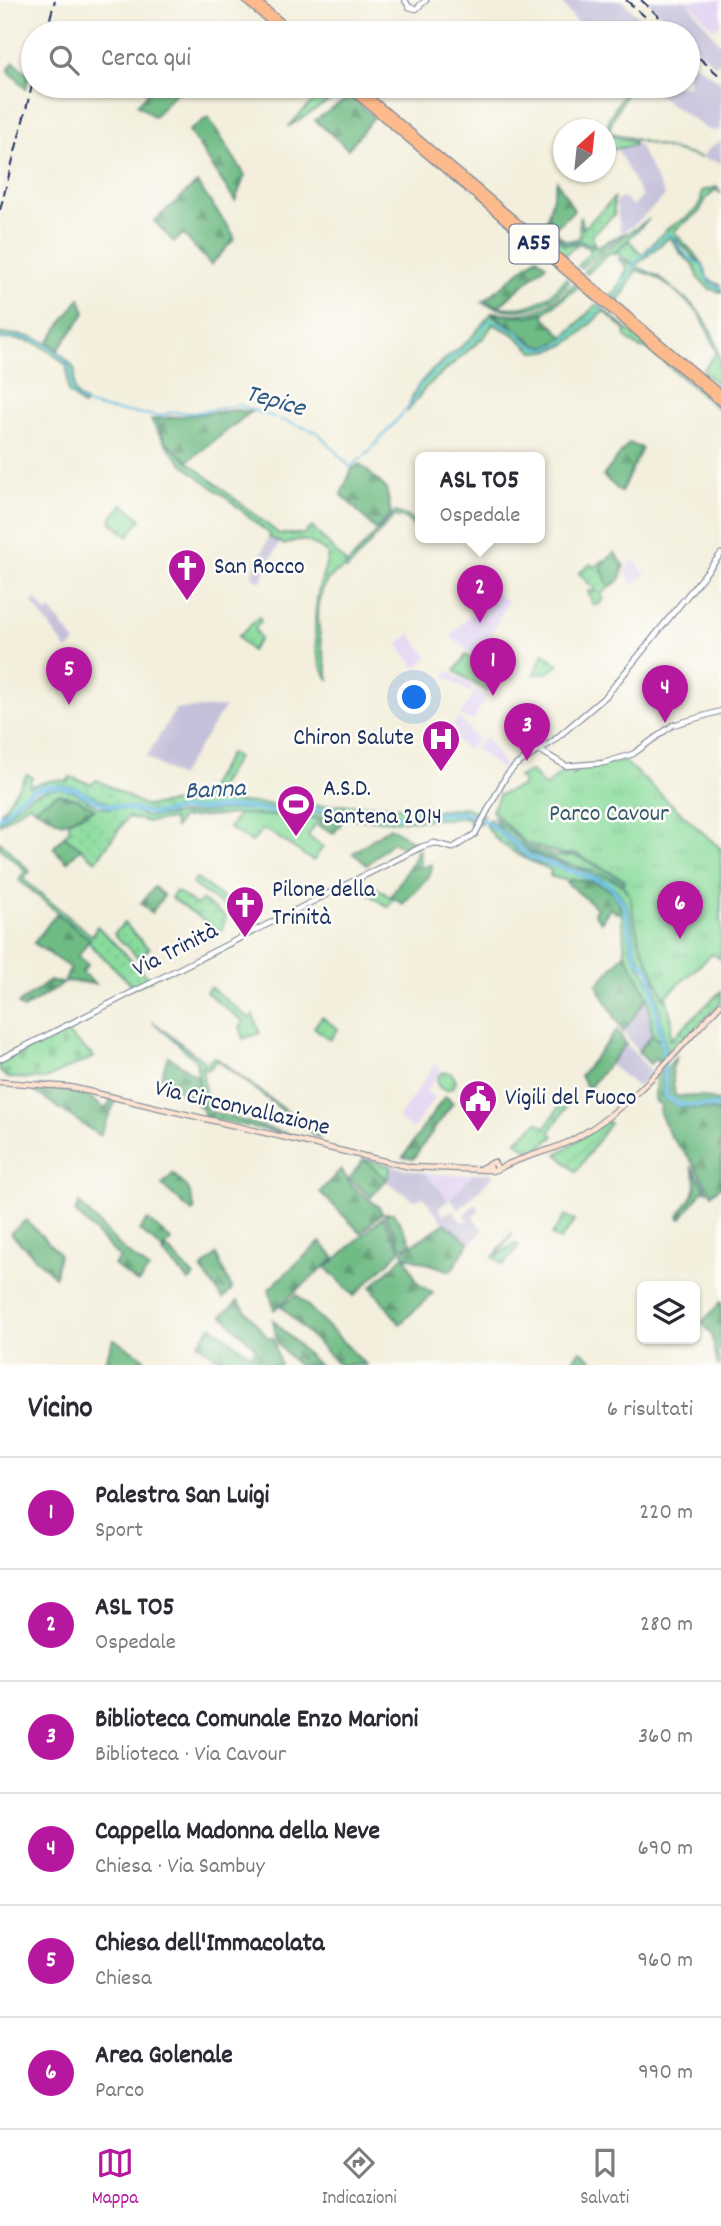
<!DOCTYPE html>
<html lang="it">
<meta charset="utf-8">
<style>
:root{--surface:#fff;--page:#f2f2f3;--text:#2b2b33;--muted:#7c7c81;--line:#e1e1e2;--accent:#b5179e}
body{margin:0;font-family:Dekko,sans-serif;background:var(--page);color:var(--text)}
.controls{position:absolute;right:21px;bottom:21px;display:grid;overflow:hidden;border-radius:10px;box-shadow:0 2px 5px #0004}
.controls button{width:63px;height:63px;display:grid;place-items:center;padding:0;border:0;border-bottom:2px solid var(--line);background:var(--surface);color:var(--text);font:35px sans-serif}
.compass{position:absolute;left:553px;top:119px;width:63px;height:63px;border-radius:50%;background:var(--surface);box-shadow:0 2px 5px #0004;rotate:27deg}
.you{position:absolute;left:415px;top:698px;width:24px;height:24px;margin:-18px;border:5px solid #fff;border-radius:50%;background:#1a73e8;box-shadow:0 0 0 10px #1a73e833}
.badge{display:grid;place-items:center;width:46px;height:46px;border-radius:50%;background:var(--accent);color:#fff;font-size:23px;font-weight:700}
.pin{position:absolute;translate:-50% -58px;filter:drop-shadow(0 2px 4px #0008)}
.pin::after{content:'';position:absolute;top:37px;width:24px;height:21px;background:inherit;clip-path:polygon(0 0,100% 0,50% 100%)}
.popup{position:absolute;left:415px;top:452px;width:130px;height:91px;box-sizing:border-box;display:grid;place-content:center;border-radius:10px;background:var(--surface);filter:drop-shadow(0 2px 5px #0005);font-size:23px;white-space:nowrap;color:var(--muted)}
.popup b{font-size:26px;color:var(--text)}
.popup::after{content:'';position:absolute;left:50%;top:100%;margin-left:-14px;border:14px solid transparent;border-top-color:var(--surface)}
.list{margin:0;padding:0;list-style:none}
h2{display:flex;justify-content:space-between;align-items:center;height:91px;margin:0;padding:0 28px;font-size:30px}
h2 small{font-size:23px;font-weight:400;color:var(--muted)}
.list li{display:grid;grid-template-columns:46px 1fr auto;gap:21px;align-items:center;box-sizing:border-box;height:112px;padding:0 28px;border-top:2px solid var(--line)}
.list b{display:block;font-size:26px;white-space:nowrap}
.list p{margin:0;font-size:23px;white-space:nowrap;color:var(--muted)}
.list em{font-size:23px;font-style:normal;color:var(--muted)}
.icon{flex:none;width:38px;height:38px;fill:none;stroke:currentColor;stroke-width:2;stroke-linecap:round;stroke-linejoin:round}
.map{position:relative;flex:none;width:721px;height:1365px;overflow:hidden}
.search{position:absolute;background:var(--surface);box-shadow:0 2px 5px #0004;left:21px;right:21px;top:21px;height:77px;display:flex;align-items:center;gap:18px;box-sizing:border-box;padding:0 24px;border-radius:38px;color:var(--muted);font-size:26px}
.sheet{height:763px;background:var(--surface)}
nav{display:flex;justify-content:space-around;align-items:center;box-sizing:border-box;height:98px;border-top:2px solid var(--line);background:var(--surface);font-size:19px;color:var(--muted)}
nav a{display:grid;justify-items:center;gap:4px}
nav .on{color:var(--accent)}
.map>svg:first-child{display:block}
.built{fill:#e2d4f3}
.industrial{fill:#c5c0da}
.grass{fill:url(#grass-dots);stroke:#52857d;stroke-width:2}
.forest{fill:url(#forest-firs);stroke:#447571;stroke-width:2}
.cemetery{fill:url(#cemetery-stones);stroke:#52857d;stroke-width:2}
.park{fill:url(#park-tufts);stroke:#52857d;stroke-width:2}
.garden{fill:url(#garden-furrows);stroke:#52857d;stroke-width:2}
.pitch{fill:#89db9c;stroke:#52857d;stroke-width:2}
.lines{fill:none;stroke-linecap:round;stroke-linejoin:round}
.stream{stroke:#67bee4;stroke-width:2}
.river{stroke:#67bee4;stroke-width:4.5}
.tertiary-casing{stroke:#878f9d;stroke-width:7}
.secondary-casing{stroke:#878f9d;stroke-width:7}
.motorway-casing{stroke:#878f9d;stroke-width:10}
.tertiary{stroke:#fff;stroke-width:4.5}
.secondary{stroke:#fee3d1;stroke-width:4.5}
.motorway{stroke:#fcba8d;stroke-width:7}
.rail{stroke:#1b2f5e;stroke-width:2;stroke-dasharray:10 5;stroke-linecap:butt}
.labels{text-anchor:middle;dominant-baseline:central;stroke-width:5;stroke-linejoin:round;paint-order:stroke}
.shield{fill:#fdfcf7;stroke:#5f6c8c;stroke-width:2}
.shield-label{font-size:23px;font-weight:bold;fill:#1b2f5e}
.poi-label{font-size:24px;fill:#1b2f5e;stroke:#fdfcf7;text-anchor:start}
.park-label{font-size:24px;fill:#365a6e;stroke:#fdfcf7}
.street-label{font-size:24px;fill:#1b2f5e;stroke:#fdfcf7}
.water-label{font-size:26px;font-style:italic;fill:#325a86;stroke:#fdfcf7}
</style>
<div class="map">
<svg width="721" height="1365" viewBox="0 0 721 1365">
<defs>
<pattern id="grass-dots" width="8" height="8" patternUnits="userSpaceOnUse" patternTransform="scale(1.75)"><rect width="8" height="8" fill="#89db9c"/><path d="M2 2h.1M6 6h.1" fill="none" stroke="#76bc89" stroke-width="1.8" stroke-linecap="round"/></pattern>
<pattern id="forest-firs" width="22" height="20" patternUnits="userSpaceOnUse" patternTransform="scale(1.75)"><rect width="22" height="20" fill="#6ebb84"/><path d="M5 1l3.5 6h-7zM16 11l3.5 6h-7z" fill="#5a986f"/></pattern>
<pattern id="cemetery-stones" width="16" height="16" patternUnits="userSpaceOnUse" patternTransform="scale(1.75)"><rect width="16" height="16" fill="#89db9c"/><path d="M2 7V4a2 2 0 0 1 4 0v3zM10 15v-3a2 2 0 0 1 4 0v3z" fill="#76bc89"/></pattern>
<pattern id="park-tufts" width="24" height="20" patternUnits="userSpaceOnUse" patternTransform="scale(1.75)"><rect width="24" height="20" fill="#89db9c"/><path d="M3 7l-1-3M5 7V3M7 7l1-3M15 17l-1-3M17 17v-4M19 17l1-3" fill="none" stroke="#76bc89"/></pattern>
<pattern id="garden-furrows" width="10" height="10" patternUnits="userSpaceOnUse" patternTransform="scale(1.75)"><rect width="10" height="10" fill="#89db9c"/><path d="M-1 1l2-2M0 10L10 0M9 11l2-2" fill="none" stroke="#76bc89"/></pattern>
</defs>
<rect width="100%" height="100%" fill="#fdfcf7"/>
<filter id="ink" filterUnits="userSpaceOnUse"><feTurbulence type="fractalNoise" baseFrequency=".0143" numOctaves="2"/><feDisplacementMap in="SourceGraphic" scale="14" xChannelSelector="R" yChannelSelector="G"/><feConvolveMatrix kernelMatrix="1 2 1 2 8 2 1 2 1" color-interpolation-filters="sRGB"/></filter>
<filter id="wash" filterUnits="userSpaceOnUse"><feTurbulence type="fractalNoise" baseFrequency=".00686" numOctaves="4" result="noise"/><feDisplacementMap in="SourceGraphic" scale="28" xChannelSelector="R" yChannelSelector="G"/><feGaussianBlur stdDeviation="1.57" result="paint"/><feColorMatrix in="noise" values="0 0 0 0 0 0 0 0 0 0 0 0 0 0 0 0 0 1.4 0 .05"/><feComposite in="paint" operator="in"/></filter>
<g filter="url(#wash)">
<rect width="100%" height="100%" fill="#f3efdc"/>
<g class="built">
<polygon points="686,0 721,0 721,23 714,29"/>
<polygon points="632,559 646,574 633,585 625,572"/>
<polygon points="493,591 508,601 479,660 450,636"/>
<polygon points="410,633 428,657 416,668 398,645"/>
<polygon points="449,671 473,687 470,693 444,676"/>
<polygon points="476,689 487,695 473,721 460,716"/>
<polygon points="459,718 478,740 467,750 447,732"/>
<polygon points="486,736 504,766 501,770 474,748"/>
<polygon points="435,1063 442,1069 426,1092 434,1097 413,1129 398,1119"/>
<polygon points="425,1173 453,1175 473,1174 449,1200"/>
</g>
<g class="industrial">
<polygon points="559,0 622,0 655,33 578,33 579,25"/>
<polygon points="647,0 686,0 721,45 721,61 715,65 688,41 688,33 679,33"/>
<polygon points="688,59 721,82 721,131 708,130 659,96 631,86 688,86"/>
<polygon points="721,140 721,163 702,158 707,150"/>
<polygon points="638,144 665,196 632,227 620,232 616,201 624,197 633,206 642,197 617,149"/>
<polygon points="269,537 280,542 260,582 251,575"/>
<polygon points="35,598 47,613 50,609 76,643 67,650 32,603"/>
<polygon points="225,707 179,777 146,757 176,709"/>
<polygon points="648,997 652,1035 638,1051 623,1032"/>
<polygon points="626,1044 652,1072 638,1087 609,1064"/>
<polygon points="391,1166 425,1173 449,1200 439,1207 443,1215 453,1210 461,1221 467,1222 468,1220 464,1215 474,1204 480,1209 473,1217 483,1230 471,1244 441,1220 423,1197 415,1201 387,1182"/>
<polygon points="489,1172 494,1175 459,1210 450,1199 473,1174"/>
</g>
<g class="grass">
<polygon points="628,86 631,86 613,118 609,132 702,158 607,132 609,118"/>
<polygon points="341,87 340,94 288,127 311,103"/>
<polygon points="610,135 634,142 634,145 606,151"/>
<path d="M717,187l4,7 -5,-5 -10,10 -7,13 -25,19c11,16 31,27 33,47l14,8 -15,-8 -3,-14c-16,-9 -19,-21 -32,-28l13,18 18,11c3,13 5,20 19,23v4l-11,-3 -11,-10 -5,-14 -13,-11 -11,-17 -34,28 -20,-12 13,-13 13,15c9,-9 18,-21 28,-28 14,-8 33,-16 32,-36z"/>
<path d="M614,198v17l-22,20 3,10 -16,-4 -14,3 -20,-20c15,3 13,25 35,13l-1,-18 2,-2 2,12z"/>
<polygon points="649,219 614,253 609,253 587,274 584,271 603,251"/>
<polygon points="627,232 603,247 581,268 578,266 591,250 579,243 565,255 547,241 553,235 563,245 578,243 595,247"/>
<polygon points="618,258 658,276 673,289 652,275 636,270 619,302 611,295 616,292 627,268"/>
<path d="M566,278l3,4c-22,29 -55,35 -88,20 34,12 63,6 85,-24z"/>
<path d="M574,284l3,4 -32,24 -15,4h-36l44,30h12l14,-9 33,-33 124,103v4l-73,-62 -9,-1 -13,-10 -1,-8 -21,-19c-25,23 -35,40 -70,41l-22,-19 -19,-9 -9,13 -58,50 -18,24c4,-32 37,-50 60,-70 9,-9 17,-21 25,-29 38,6 55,-2 81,-28z"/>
<path d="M674,290c37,25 47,54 47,97l-19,-16 15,-19 -17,-38z"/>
<path d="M0,334c34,0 54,7 75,36 -1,15 -5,24 10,32l-2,4 -15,-14 -1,-26c-26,-23 -33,-27 -67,-27z"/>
<path d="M155,419l10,22 21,19 93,74h25l8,-7 34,36 -1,4 50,-55 14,5 11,8v7l-14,-13 -12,-3 -47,54 -3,-2c-5,4 -14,7 -17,13 -18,27 -4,69 2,98 -16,-17 -15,-59 -12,-81 2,-15 9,-28 11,-44 -13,-10 -27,-20 -43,-9l-16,-8 1,-3c-17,-12 -31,-27 -47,-39 -34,-24 -52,-38 -72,-75z"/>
<polygon points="123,504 141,519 128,536 111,522 112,517"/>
<polygon points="605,559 601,567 609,588 601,594 604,599 598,605 593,605 588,591 597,592 579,573 591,564 594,568"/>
<polygon points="259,617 261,621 255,628 260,639 251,651 238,637"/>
<polygon points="544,653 559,665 547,673 534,674"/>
<polygon points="230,753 237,758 211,800 296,806 383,805 429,811 465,807 484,815 483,818 465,811 393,815 236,806 161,813 110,804 74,787 60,785 34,788 0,814 27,774 32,777 29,786 54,780 68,781 70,777 91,784 97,780 146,806 202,799"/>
<path d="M59,788l16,4 24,15 31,3 17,7 97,-8 145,8 70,-3 22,8 -2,2 -16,-6 -61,3 -163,-7 -58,4 -6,10 -2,-9 -24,3 -21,-5 -32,44 -32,-25 6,-7 -2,-8 26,-11 -36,-16 -24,14 -5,-4 -29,20v-4c24,-18 27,-29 59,-32z"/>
<path d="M493,816l33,30 28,10h23l48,25 -1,3c-42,-24 -107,-20 -131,-68z"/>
<path d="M489,819l35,31 49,18 22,3 26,13 9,12 9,44 25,58 2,-2 6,25 -2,19 51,-49v11l-54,55 -13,-78c-4,-10 -10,-14 -15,-22 -7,-12 -5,-30 -9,-43 -14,-47 -61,-42 -101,-60 -17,-7 -25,-27 -42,-33z"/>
<path d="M485,823c17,8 26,26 42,34 24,12 61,15 81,28 23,14 17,48 25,69 3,9 10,15 14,23 9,19 9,44 13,64l-8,-6 -4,-38 -23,-44 -4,-45 -25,-27h-28l-18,-5 1,-5 -4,-3c-22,-8 -53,-24 -62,-45z"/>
<polygon points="0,842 30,871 23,879 92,936 97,926 151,980 134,987 90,944 89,939 19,880 25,870 0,848"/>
<polygon points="176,891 197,905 202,900 226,917 221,932 171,898"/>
<polygon points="124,923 149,949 138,958 114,934"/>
<polygon points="210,987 249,1018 253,1015 260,1033 243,1039 240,1026 244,1022 206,992"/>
<polygon points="152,1021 206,1063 215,1057 320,1136 318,1138 217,1060 208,1070 202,1066 208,1117 204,1116 196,1060"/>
<circle cx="446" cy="1081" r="9"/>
<polygon points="566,1096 571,1100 550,1132 554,1136 541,1147 528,1150 516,1141 538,1122 545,1128"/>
<polygon points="211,1112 315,1141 211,1118"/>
<polygon points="364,1159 391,1166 387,1179"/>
<polygon points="565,1215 575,1221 560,1240 552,1235"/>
<polygon points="513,1232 496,1257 515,1243 519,1246 503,1265 493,1257"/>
</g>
<g class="forest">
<polygon points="14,62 29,75 26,89 8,70"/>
<polygon points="155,86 182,86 154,117 137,104"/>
<polygon points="350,97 374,117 348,149 315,120"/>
<polygon points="208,117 245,175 235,201 189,131"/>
<polygon points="557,181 574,210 554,229 546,222"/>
<polygon points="197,183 233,234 234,239 211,265 183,234 174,242 154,221"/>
<polygon points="537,257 546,265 499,306 484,301"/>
<polygon points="80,298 85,313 58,350 48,342"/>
<polygon points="545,312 544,317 564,337 550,346 538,346 493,314 530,316"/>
<polygon points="236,410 251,412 188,461 165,441 155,419"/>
<polygon points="629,443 642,448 621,492 603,476"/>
<polygon points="360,464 386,488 391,513 376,530 341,494 352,469"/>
<polygon points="614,552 624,566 620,580 609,588 601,567"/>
<polygon points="58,794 78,799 94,809 62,823 34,808"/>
<polygon points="328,819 342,822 334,833 318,826 321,820"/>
<polygon points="390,827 416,844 407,850 392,842 367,865 353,853"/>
<polygon points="64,836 81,848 67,862 53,848"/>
<path d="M420,848v20l12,-4c1,16 -20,28 -29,40l-12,-8 26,-42 -2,-3z"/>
<path d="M572,879c22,3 45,5 49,33l-5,1 -6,-5 -9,14 -7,-9 3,-5 -30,-25z"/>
<polygon points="154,887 164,896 151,913 141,903"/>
<polygon points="56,914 90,939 78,956 88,965 82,972 95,984 65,981 70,968 34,943"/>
<polygon points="625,953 648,997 623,1032 597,985"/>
<polygon points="50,981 64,983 23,1009 18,1004"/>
<polygon points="617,1030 626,1044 588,1089 580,1076"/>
<polygon points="652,1035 660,1041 663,1059 660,1064 655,1058 650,1064 638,1051"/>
<polygon points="677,1055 672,1069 675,1096 701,1096 721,1102 721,1106 679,1103 668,1096 666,1069"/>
<polygon points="168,1056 198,1077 202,1108 161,1077"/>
<polygon points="662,1068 663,1098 682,1107 721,1111 721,1186 712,1194 688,1156 670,1136 659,1111 662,1105 655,1102 655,1076"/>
<polygon points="40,1086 87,1095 105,1109 110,1103 108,1098 116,1100 100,1136 32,1090"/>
<polygon points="445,1096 453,1103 413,1159 403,1157"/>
<polygon points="364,1159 387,1179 371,1197 349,1179"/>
<path d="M691,1166l17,26 -4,-3 -23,30 -3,-3c14,-21 24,-25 13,-50z"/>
<polygon points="341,1169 351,1185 379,1207 382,1213 361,1233 320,1192"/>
<polygon points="173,1174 188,1188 195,1209 192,1212 162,1185"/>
<polygon points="79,1203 125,1251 149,1269 138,1283 114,1265 120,1258 75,1212"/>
<polygon points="384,1213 394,1213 412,1244 402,1248"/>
<polygon points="383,1217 401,1250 354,1296 326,1268"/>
<polygon points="26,1220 59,1253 55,1277 10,1233"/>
<polygon points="148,1220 171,1240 163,1250 139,1230"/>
<polygon points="445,1223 469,1243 451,1271 405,1256 418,1284 433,1293 400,1324 371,1287 404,1256 403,1251"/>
<polygon points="320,1242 335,1258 274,1310 269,1289"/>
<polygon points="167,1248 194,1276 189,1281 163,1253"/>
<polygon points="216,1255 232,1289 223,1299 201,1269"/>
<polygon points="297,1295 366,1365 339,1365 281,1306"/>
<polygon points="238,1301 267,1337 273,1338 280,1365 226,1365 198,1343 212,1326 251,1355 256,1348 222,1315"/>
<polygon points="721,1302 721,1348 717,1354 721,1365 717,1365 712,1336 702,1322"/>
<polygon points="273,1320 318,1365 297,1365 277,1343"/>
<polygon points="114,1339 144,1358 142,1363 146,1365 103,1365"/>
<polygon points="580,1350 592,1360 588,1365 569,1365"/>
</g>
<polygon class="cemetery" points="66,1032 94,1057 45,1079 7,1078 0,1071 0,1062"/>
<g class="park">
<polygon points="624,761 721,849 721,959 712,954 664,998 639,940 630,896 623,886 625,880 577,854 559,854 525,843 492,811 499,795 522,786 523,781 518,777 531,771 545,787 561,773 573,775 573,769"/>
<polygon points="374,886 393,899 388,907 369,894"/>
<polygon points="322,1017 338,1029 330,1040 314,1027"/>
</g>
<g class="garden">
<polygon points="196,878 242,912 238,917 192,884"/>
<polygon points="607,1121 610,1123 576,1172 557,1154"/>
</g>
<g class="pitch">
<polygon points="466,655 496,674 486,691 455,671"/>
<polygon points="239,814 319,819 308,836 323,847 313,861 267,830 262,830 252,842 229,828"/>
</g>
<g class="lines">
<g class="stream">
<path d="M616,298l18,-35 35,-30 18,23 15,9c3,13 5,19 19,23"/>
<path d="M0,338c38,-1 42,0 69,27l4,31 16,9 21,5 50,6 13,-4 21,1 44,-8 79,27 33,35 16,-12 46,-52 8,-18 59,-49 7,-13 5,-3 25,11 17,16 13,1 15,-4 42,-37"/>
</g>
<polyline class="river" points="0,818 20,798 34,789 52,786 75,789 103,804 156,814 178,810 243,807 286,813 320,810 390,816 467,813 490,824 530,857 609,884 624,904 636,958 649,970 651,978 663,1049 666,1097 679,1104 721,1107"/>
</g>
</g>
<g filter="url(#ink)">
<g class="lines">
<defs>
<g id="tertiary">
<polyline points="405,0 409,7 416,9 426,0"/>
<polyline points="541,751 566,766 604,763 633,754 673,725 721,711"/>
<polyline points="0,1059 421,847 434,843 453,848 475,834 506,776 516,765 552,742 606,696 721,554"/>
</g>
<g id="secondary">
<polyline points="0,1082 70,1087 410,1167 491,1170"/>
<polyline points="481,1168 494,1162 498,1169 492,1171 489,1165"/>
<path d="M498,1169c25,-14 55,-17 80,-32 56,-32 99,-87 143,-133"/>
</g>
<g id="motorway">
<polyline points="246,0 285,33"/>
<polyline points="254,0 293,33"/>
<polyline points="347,86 721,402"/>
<polyline points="355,86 721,395"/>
</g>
</defs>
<use href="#tertiary" class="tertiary-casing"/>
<use href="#secondary" class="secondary-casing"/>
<use href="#motorway" class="motorway-casing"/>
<use href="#tertiary" class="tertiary"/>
<use href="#secondary" class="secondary"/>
<use href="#motorway" class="motorway"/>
<g class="rail">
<polyline points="626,0 664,33"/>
<polyline points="641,0 677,33"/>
<polyline points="46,33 55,0"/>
<polyline points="688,48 721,77"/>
<polyline points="0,210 33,82"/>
</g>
</g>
</g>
<defs>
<symbol id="church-pin" viewBox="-11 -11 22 30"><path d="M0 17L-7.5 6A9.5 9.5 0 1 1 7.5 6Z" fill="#b5179e" stroke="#fdfcf7"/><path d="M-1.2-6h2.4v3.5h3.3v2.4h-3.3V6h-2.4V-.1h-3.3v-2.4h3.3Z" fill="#fff"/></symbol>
<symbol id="hospital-pin" viewBox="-11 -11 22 30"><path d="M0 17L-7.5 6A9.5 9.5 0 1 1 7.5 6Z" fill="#b5179e" stroke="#fdfcf7"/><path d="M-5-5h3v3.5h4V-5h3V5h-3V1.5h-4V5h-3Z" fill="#fff"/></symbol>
<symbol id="stadium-pin" viewBox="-11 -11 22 30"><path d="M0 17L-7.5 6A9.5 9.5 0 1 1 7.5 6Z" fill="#b5179e" stroke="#fdfcf7"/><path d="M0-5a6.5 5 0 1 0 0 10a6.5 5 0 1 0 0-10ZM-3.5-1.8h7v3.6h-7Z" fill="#fff"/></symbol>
<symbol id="civic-pin" viewBox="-11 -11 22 30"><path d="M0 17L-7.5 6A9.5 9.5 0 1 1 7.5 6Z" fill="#b5179e" stroke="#fdfcf7"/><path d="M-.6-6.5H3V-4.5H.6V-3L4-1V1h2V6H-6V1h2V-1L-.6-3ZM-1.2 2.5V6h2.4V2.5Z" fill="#fff"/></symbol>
</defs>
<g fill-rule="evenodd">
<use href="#church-pin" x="165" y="546" width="44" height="60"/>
<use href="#hospital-pin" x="419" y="717" width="44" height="60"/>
<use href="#stadium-pin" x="274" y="782" width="44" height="60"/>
<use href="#church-pin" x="223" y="883" width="44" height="60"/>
<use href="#civic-pin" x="456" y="1077" width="44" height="60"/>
</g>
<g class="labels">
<rect class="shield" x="509.5" y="224.5" width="49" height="39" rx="5"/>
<g class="shield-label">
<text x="534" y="244">A55</text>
</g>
<g class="poi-label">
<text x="214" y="568">San Rocco</text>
<text x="414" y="739" text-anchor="end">Chiron Salute</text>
<text x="323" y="790">A.S.D.<tspan x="323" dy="28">Santena 2014</tspan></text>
<text x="272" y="891">Pilone della<tspan x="272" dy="28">Trinità</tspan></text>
<text x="505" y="1099">Vigili del Fuoco</text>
</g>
<g class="park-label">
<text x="609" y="815">Parco Cavour</text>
</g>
<g class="street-label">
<text transform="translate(176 951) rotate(-27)">Via Trinità</text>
<text transform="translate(242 1109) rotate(13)">Via Circonvallazione</text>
</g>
<g class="water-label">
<text transform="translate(275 402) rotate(16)">Tepice</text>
<text transform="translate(215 791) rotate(-3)">Banna</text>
</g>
</g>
</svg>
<div class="controls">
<button><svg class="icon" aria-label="layers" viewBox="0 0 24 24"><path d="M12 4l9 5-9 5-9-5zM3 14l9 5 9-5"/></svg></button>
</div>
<svg class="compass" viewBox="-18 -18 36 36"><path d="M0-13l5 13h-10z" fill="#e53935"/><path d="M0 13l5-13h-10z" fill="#7c7c81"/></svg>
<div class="you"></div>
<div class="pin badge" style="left:493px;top:696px">1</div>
<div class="pin badge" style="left:480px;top:623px">2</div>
<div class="popup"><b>ASL TO5</b>Ospedale</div>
<div class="pin badge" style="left:527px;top:761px">3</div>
<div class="pin badge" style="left:665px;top:723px">4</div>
<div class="pin badge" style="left:69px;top:705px">5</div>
<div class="pin badge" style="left:680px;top:939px">6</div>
<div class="search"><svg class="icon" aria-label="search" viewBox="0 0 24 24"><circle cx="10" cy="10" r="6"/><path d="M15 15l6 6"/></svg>Cerca qui</div>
</div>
<section class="sheet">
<h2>Vicino<small>6 risultati</small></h2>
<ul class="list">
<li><span class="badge">1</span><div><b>Palestra San Luigi</b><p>Sport</p></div><em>220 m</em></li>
<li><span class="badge">2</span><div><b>ASL TO5</b><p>Ospedale</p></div><em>280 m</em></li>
<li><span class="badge">3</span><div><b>Biblioteca Comunale Enzo Marioni</b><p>Biblioteca · Via Cavour</p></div><em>360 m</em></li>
<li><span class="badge">4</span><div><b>Cappella Madonna della Neve</b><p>Chiesa · Via Sambuy</p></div><em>690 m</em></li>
<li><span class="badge">5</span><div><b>Chiesa dell'Immacolata</b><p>Chiesa</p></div><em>960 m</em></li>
<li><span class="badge">6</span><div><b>Area Golenale</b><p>Parco</p></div><em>990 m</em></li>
</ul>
</section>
<nav>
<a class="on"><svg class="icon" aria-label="map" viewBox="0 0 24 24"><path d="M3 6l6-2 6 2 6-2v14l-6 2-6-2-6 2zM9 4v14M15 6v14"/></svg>Mappa</a>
<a><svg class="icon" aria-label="directions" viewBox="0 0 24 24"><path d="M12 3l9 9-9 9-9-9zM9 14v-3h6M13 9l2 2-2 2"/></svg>Indicazioni</a>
<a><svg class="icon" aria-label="saved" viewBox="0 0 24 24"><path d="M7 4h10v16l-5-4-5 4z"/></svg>Salvati</a>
</nav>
